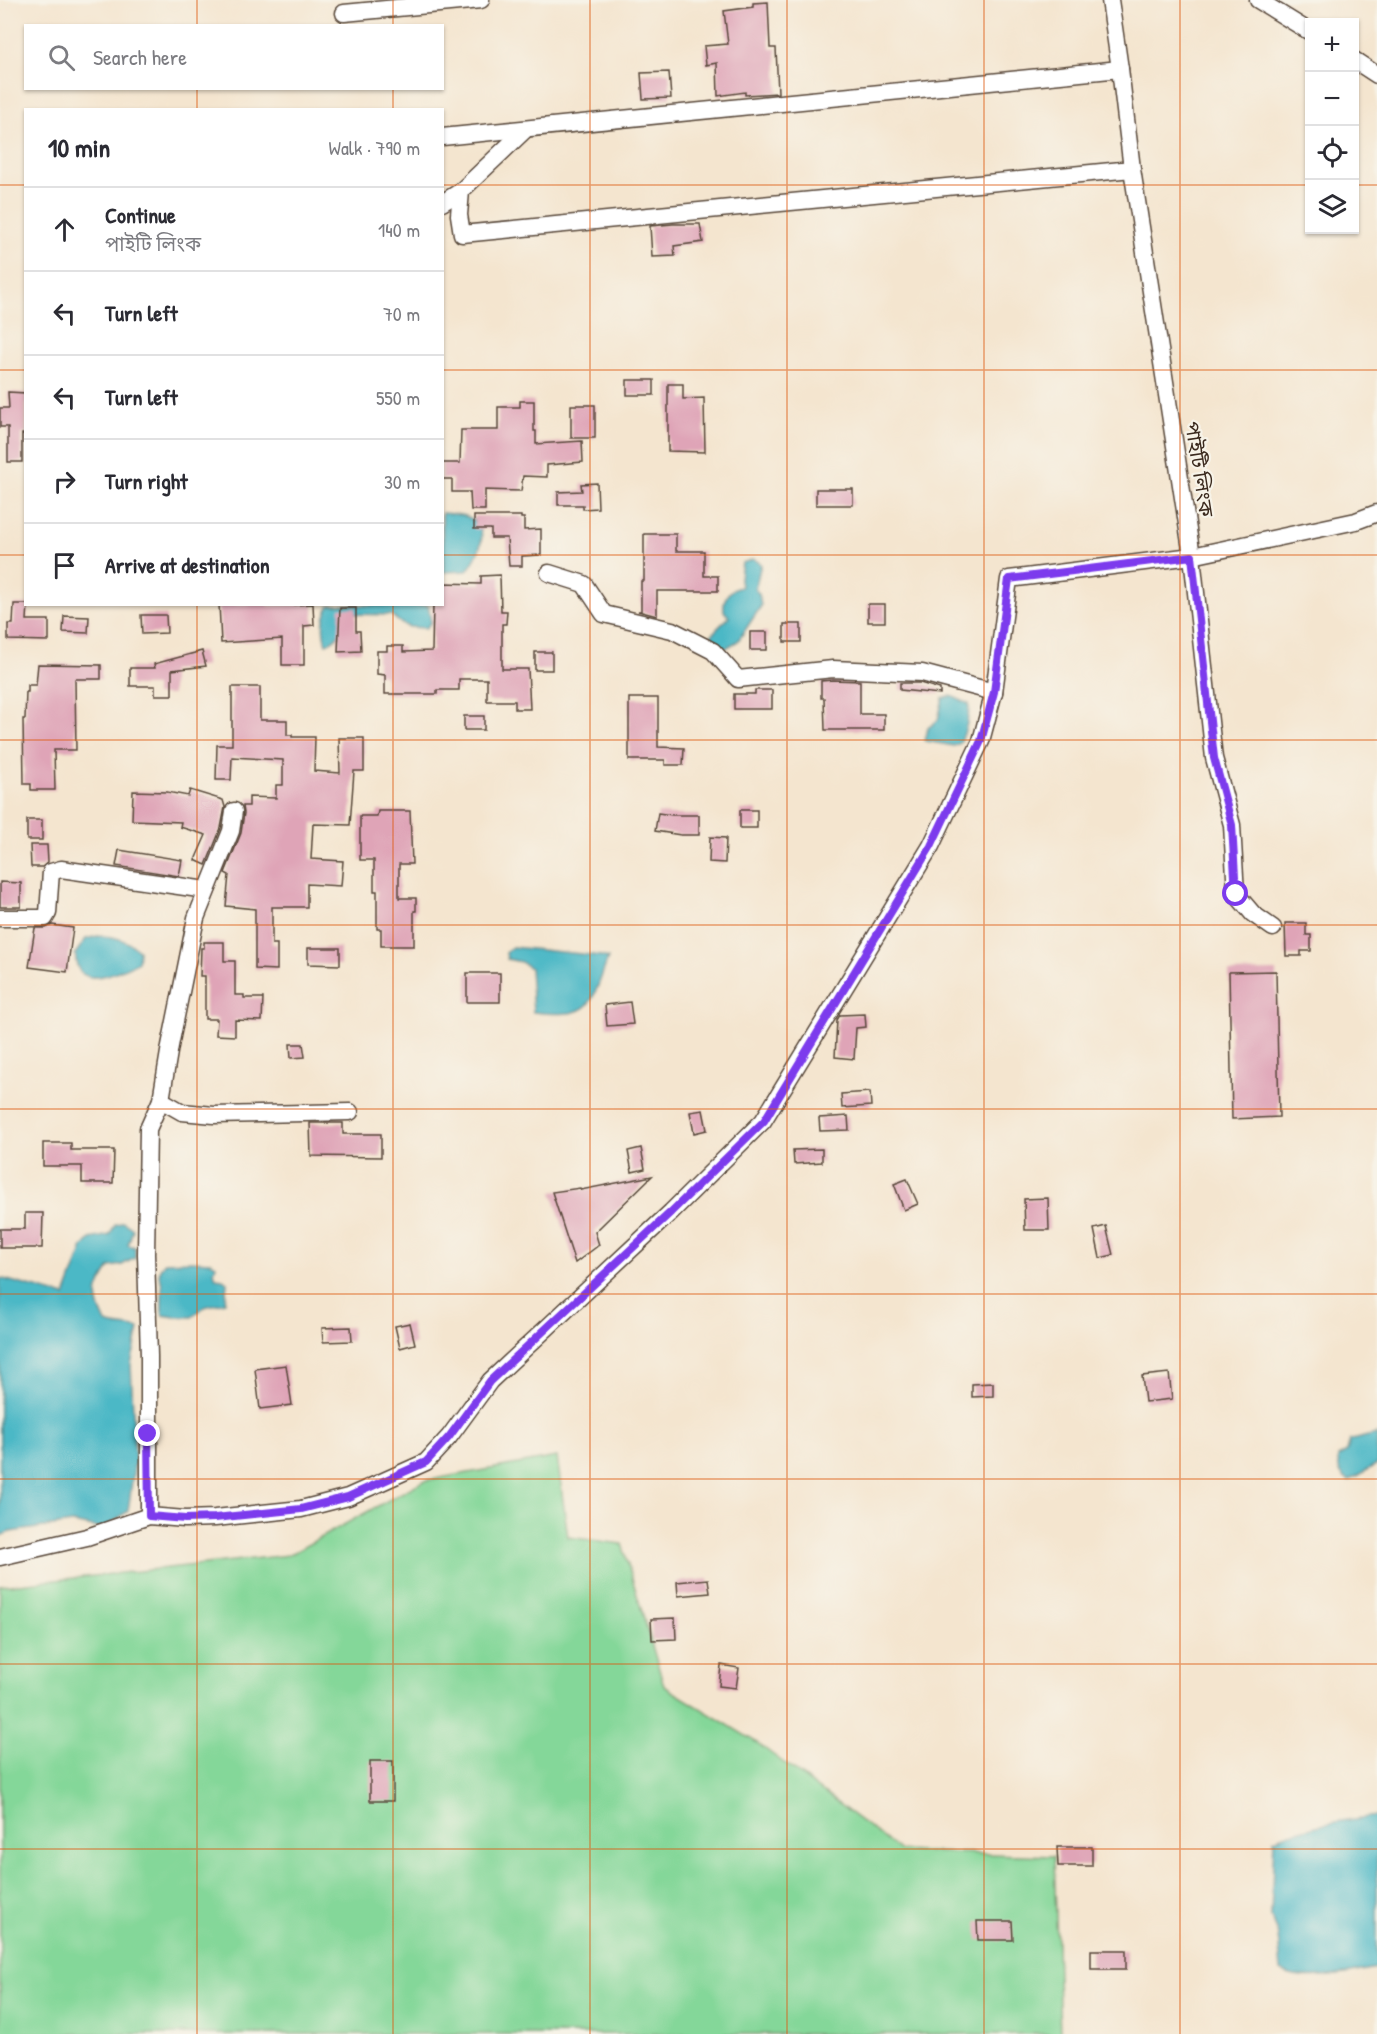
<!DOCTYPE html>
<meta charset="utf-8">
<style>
:root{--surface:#fff;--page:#f7f7f7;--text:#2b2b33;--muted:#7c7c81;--line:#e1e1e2}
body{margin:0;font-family:"Patrick Hand","Noto Sans Bengali",sans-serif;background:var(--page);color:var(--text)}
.controls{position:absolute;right:18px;top:18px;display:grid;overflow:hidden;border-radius:0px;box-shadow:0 2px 4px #0004}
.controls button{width:54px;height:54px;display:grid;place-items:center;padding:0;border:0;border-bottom:2px solid var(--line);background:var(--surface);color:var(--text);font:30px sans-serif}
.stop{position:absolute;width:18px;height:18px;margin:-14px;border:4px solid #7c3aed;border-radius:50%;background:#fff}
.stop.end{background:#7c3aed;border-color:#fff;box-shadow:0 2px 6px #0008}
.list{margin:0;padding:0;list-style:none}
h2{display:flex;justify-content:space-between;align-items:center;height:78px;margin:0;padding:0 24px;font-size:26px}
h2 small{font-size:20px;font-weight:400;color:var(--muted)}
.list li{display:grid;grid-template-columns:39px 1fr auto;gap:18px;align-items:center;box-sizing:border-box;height:84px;padding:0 24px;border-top:2px solid var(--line)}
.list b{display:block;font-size:22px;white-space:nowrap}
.list p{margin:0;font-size:20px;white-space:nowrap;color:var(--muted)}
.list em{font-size:20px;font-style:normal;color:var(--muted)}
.icon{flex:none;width:33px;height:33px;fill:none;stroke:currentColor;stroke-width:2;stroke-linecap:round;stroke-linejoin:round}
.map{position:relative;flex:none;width:1377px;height:2034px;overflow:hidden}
.search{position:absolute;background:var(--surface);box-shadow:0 2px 4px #0004;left:24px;top:24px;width:420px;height:66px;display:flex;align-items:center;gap:15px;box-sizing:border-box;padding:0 21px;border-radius:0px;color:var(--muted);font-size:22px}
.panel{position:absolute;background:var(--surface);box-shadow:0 2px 4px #0004;left:24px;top:108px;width:420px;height:498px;border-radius:0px}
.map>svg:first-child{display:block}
.green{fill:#84d799;stroke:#60805c;stroke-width:1.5}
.water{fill:#4bb8c6;stroke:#437172;stroke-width:1.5}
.building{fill:#dfa4b7}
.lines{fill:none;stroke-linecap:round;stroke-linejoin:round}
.minor-casing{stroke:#574639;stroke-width:19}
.minor{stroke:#fff;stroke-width:16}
.route{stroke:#7c3aed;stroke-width:8}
.grid{fill:none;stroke:#df570d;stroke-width:1.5;stroke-opacity:0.55}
.labels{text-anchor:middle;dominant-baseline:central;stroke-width:4.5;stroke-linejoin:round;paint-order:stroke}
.street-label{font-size:20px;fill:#3b2a1e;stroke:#f7f3e8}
</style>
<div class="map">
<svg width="1377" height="2034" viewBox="0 0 1377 2034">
<rect width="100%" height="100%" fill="#f7f3e8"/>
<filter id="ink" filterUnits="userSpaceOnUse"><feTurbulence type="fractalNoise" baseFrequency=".0167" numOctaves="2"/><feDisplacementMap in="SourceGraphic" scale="12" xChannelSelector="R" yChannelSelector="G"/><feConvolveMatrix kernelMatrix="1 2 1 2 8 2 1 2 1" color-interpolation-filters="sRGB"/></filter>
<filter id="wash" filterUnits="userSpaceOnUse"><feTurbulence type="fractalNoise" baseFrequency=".008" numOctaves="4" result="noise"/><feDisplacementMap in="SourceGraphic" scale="24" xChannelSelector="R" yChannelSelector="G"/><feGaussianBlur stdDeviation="1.35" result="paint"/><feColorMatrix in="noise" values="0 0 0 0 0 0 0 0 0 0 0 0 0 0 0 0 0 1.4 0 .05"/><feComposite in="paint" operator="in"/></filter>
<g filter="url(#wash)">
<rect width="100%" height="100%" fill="#f4e5cf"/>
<polygon class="green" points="557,1457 568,1537 622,1544 664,1686 756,1742 901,1851 1054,1856 1060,2034 0,2034 0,1586 289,1555 423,1481"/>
<g class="water">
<path d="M442,513c9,1 21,1 28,5 22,11 8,39 -3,53l-24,1z"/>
<path d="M754,559l7,5 -6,25 4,5 2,12 -23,35 -12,7 -11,-2 -7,-4c4,-11 13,-16 21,-25l-5,-6c-1,-12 4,-22 17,-24l-1,-8 2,-16z"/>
<path d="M330,605h98l3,17 -5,6 -16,-1 -8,-3 -11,-9 -41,-1c-7,13 -10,25 -24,30 -4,-15 -4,-26 4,-39z"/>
<path d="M951,696l18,8c0,13 -3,27 -9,39l-6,3 -29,-5 3,-13 10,-8 5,-22z"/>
<path d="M98,936c17,0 28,4 41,14l-1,12c-13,6 -51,27 -60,6 -2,-4 -2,-10 -3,-14l11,-15z"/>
<path d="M512,947l89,9 7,2c-18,50 -16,60 -75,54l-3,-44 -9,-6 -14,-3 -1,-6z"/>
<path d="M123,1222l10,7 -5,16 7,2v11l-13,7 -12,2c-16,25 -17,29 -4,56 11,4 22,3 33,6l-8,35 4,97 -7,50 -24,18 -32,-6 -62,9 -10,4v-258l65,18 18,-49 7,-8 20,-4 5,-10z"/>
<path d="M192,1261l19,1 5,3 -2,7 2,6 7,1 4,3 -2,20 -21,5 -12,10h-17l-12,-2c-4,-12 3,-28 -4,-39l1,-7 5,-7z"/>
<path d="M1377,1434v30l-28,17c-10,-6 -11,-13 -11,-24l9,-5 3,-12c9,0 17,-5 27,-6z"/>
<path d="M1377,1816v152c-26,4 -72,17 -96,3l-3,-36 -7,-18 3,-78c32,-13 69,-19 103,-23z"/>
</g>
<g id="blocks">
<g class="building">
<polygon points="768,2 770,48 776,48 778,93 745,95 745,92 718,96 717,63 706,65 704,46 728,44 724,11 753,7 753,3"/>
<polygon points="669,72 671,98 643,99 641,73"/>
<polygon points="673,224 700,224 703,242 674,246 675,256 652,257 650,226"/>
<rect x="627" y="380" width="27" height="15"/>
<polygon points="668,384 683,384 683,399 704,398 705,452 668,451"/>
<polygon points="8,392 26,393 26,434 22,434 22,462 8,462 8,427 0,427 0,408 9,408"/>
<polygon points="520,401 534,401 534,431 536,431 536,444 582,441 583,462 547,465 547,477 523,476 521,491 485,490 485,510 471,510 470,492 452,492 452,479 442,479 442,463 460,463 461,430 498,430 498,407 520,407"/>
<rect x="571" y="405" width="24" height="33"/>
<polygon points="597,483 598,508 583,509 583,505 558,505 558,492 582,491 581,484"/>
<rect x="816" y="489" width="37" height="16"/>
<polygon points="474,516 521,516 521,518 524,518 524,530 541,529 541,555 522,556 522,566 509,566 507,538 491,538 491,529 474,529"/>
<polygon points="644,534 676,534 676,551 704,551 704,576 718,576 718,591 657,591 657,616 638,611 641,611 641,581 644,581"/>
<polygon points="500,575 501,611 507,611 506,624 502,624 502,669 528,669 530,709 515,709 515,701 487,701 487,679 459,679 459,690 437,690 437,694 385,694 385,675 377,674 377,651 387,651 387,646 403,646 403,652 432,651 433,604 442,604 442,583 481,584 481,576"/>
<polygon points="14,604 28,604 27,620 49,620 49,641 8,640 8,624 13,624"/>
<polygon points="219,604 268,604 268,606 313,604 314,625 304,626 304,665 282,665 282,639 221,643"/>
<rect x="868" y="604" width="17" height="18"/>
<polygon points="340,608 356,608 356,631 360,631 361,651 338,652"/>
<polygon points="141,615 166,615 167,633 142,634"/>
<polygon points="64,616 89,617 88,633 63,632"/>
<rect x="784" y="624" width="17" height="18"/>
<rect x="750" y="632" width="17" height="18"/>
<polygon points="202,651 206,666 172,670 172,695 155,695 155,686 130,686 130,668 155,668 154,664"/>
<rect x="535" y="652" width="17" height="18"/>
<polygon points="38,664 101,665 101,679 75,679 76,750 54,750 55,790 31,790 31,784 24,784 23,719 25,719 26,692 28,692 28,685 36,685"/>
<polygon points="833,680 860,681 860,714 884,714 884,730 825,730 824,698 821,698 821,681"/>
<polygon points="900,683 920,683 940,689 940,694 900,690"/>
<polygon points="232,687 260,687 260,720 287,720 287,735 292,735 292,737 315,737 314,771 340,773 339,738 364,738 364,771 354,771 350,825 313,824 311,859 343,861 341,886 307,884 307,907 272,907 272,944 277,944 277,970 255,969 255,909 226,906 229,875 225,873 241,833 244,813 243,806 249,806 249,797 276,798 276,785 283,785 283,760 232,757 231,780 216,780 217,745 232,745"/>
<polygon points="755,690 772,690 772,709 734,709 734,694 755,694"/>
<polygon points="629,698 658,698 658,747 684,748 683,765 665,765 665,760 629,760"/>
<rect x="464" y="716" width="20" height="14"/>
<polygon points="190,790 223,800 225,807 221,828 206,865 195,860 206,835 180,827 181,822 132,820 133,791 167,792 188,796"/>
<rect x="740" y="810" width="17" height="18"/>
<polygon points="378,811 410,811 412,864 399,864 399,898 416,898 416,911 414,911 414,946 381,946 381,929 377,929 377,891 374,891 374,860 360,860 360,816 377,816"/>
<polygon points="658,813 672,815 699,815 699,835 681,835 655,831"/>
<rect x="27" y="820" width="15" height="20"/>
<polygon points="710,837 726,838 725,863 709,862"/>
<polygon points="30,845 47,845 48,862 42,867 31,867"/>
<polygon points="119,850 182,860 179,876 116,866"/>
<polygon points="0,882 21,883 21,907 0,907"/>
<polygon points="1285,923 1306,923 1306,935 1311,935 1311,951 1301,951 1301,956 1286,956"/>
<polygon points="52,925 73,928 67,972 29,967 35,928 46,928"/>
<polygon points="204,942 224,942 224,961 235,961 235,995 244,995 244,998 263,998 262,1021 235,1020 235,1036 216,1035 217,1019 205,1019 205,976 200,976 201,948 204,948"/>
<polygon points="308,948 340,948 340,965 308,964"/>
<polygon points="1276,971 1279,1117 1232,1119 1229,972"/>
<rect x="467" y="973" width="33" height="29"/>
<polygon points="630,1002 633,1024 607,1026 605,1005"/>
<polygon points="865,1014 866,1027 856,1028 854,1059 835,1057 837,1020 840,1015"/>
<polygon points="290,1044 303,1044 305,1057 291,1058"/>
<polygon points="870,1092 871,1106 842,1108 841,1094"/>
<polygon points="703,1110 707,1130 694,1133 690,1112"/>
<polygon points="848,1116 849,1130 820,1131 819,1118"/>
<polygon points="310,1123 343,1123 343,1134 381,1134 381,1157 311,1156"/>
<polygon points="43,1143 71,1143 71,1150 114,1150 113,1183 82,1183 82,1166 43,1166"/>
<polygon points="641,1148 645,1169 632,1172 628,1151"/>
<polygon points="822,1149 822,1162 794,1164 793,1150"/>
<polygon points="652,1176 595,1232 599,1245 575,1263 552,1192 580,1188 581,1190"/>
<polygon points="907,1179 918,1204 904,1210 894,1184"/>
<polygon points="1048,1198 1049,1230 1025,1230 1024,1199"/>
<polygon points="25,1213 43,1213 42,1248 0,1248 0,1229 25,1229"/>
<polygon points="1106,1226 1113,1255 1100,1258 1094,1229"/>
<polygon points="410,1323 415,1344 400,1348 395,1326"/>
<polygon points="351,1327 352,1341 323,1342 322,1328"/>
<polygon points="286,1365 292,1405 260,1409 255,1369"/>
<polygon points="1169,1373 1172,1399 1145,1402 1142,1376"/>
<polygon points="993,1383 993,1396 972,1397 972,1384"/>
<polygon points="708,1579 710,1593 678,1596 677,1582"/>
<polygon points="675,1618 676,1639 652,1640 651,1619"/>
<polygon points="721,1665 739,1668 736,1688 719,1686"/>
<rect x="370" y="1761" width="23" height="40"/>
<polygon points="1057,1847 1092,1847 1092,1866 1058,1866"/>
<polygon points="977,1921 1012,1921 1013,1940 978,1940"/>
<rect x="1091" y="1950" width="35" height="19"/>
</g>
</g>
</g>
<g filter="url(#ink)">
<use href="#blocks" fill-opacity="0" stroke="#574639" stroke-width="1.5"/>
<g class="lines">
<defs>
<g id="minor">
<polyline points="1110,0 1120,69 1132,169 1192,556 1214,758 1232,825 1236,894 1253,914 1273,928"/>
<polyline points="1258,0 1310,32"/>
<polyline points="344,13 481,0"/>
<polyline points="1354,60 1377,75"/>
<polyline points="526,129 461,191 459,215 462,234 1132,169"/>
<polyline points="442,137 1120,69"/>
<polyline points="442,203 461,191"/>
<polyline points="549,573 584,584 604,614 672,630 713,651 738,679 833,669 922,673 994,692"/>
<polyline points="0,918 45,918 48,913 51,872 61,869 206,890"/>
<polyline points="161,1100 182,1112 214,1115 350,1112"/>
<polyline points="149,1516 149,1356 146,1254 148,1129 161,1100 170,1046 196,918 231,831 234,811"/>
<polyline points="0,1557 87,1537 149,1516 185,1519 215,1518 301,1509 348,1497 426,1462 449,1437 490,1381 671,1212 763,1121 931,846 981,741 994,692 1009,579 1192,556 1356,521 1377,513"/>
</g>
</defs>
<use href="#minor" class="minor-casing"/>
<use href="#minor" class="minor"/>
</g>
</g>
<g class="lines" filter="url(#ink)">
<polyline class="route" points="148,1434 149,1516 185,1519 215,1518 301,1509 348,1497 426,1462 449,1437 490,1381 671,1212 764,1121 931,846 981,741 994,692 1009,579 1192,556 1214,758 1232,825 1236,894"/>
</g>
<path class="grid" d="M197,0v26M393,0v26M590,0v2034M787,0v2034M984,0v2034M1180,0v2034M197,88v22M393,88v22M0,185h26M442,185h868M1354,185h23M0,370h26M442,370h935M0,555h26M442,555h935M197,604v1430M393,604v1430M0,740h1377M0,925h1377M0,1109h1377M0,1294h1377M0,1479h1377M0,1664h1377M0,1849h1377"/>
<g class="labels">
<g class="street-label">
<text transform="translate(1200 469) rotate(81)">পাইটি লিংক</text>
</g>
</g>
</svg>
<div class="controls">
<button>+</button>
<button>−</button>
<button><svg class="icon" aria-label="locate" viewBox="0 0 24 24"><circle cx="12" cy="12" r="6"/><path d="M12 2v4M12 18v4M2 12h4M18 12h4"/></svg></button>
<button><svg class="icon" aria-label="layers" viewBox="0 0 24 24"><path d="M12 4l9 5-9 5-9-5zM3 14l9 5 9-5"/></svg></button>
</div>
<div class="stop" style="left:1236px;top:894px"></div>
<div class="stop end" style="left:148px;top:1434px"></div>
<div class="search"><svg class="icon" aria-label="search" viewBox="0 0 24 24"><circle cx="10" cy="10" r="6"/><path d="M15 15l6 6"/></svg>Search here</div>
<section class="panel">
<h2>10 min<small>Walk · 790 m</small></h2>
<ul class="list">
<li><svg class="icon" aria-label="ahead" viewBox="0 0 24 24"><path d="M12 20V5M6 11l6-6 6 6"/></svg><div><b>Continue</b><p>পাইটি লিংক</p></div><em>140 m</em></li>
<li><svg class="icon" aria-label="left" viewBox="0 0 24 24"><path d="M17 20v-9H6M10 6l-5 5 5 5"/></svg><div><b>Turn left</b></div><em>70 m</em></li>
<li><svg class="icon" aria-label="left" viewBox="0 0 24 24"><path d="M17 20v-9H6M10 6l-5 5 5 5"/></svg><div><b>Turn left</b></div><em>550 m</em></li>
<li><svg class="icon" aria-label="right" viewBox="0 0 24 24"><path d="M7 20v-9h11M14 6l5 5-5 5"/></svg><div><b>Turn right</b></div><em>30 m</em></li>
<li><svg class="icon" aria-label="arrive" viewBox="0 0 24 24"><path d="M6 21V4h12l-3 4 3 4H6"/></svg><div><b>Arrive at destination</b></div></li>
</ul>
</section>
</div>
